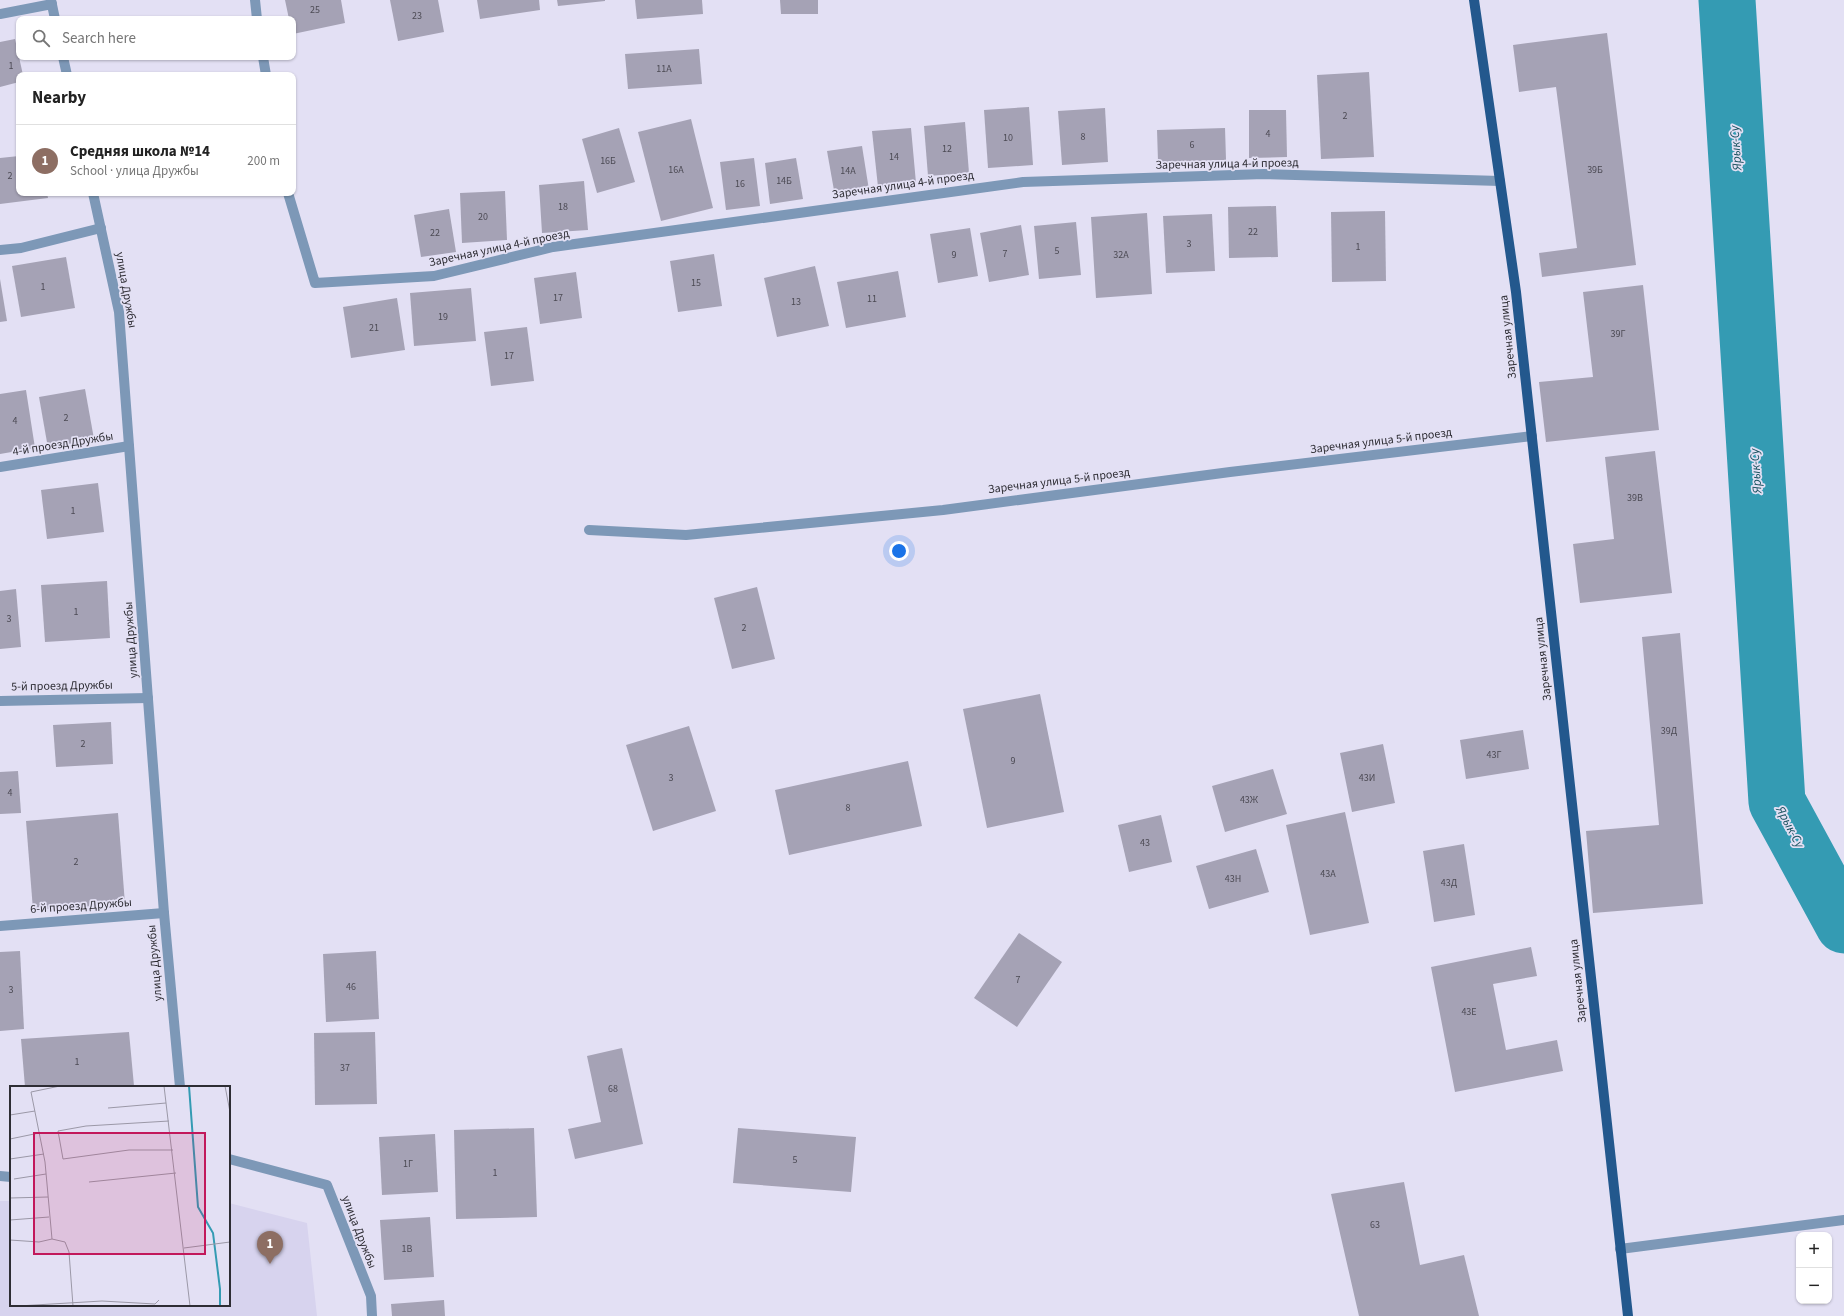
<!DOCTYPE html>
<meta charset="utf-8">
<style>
:root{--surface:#fff;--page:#f2f2f2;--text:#222;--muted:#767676;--line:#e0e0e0;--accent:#1b53a5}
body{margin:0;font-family:"Source Sans 3",sans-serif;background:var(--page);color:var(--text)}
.controls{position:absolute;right:12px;bottom:12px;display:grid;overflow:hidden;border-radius:8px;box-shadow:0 1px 3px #0004}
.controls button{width:36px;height:36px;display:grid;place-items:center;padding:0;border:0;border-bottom:1px solid var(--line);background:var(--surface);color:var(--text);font:20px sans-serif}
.you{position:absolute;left:899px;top:551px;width:14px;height:14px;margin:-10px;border:3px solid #fff;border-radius:50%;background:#1a73e8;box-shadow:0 0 0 6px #1a73e833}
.badge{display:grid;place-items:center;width:26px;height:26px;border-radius:50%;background:var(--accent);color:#fff;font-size:13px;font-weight:700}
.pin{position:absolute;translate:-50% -33px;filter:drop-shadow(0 1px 2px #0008)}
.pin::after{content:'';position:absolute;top:21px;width:14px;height:12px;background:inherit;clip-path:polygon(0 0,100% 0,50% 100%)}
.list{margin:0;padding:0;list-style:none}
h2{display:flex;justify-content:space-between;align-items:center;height:52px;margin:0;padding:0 16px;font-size:17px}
h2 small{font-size:13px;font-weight:400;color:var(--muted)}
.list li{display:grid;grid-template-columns:26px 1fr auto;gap:12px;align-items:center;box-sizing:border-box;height:72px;padding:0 16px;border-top:1px solid var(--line)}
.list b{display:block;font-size:15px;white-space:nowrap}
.list p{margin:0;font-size:13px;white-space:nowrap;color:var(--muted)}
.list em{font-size:13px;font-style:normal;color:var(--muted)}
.icon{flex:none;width:22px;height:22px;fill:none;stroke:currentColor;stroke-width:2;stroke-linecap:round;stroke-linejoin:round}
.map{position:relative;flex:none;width:1844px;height:1316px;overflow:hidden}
.search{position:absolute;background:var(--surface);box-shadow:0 1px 3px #0004;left:16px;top:16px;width:280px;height:44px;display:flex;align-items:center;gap:10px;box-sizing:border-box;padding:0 14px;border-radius:8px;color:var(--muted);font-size:15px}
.panel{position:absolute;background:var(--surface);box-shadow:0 1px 3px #0004;left:16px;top:72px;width:280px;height:124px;border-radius:8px}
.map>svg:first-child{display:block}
.built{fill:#d7d3ee}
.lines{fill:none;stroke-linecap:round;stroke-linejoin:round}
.river{stroke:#349bb3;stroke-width:57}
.building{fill:#a5a2b5}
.minor{stroke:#7d98b7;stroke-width:10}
.major{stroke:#23588d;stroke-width:10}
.labels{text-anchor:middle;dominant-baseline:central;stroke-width:3.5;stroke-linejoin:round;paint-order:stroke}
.number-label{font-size:10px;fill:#4c4a54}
.street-label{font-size:12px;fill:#2e2d34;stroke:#e3e0f4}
.water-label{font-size:13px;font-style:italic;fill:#19515e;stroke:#e3e0f4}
.inset-river{fill:none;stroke:#349bb3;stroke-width:2}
.inset-road{fill:none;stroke:#9b98a7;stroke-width:1}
.view{fill:#c2185b;fill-opacity:0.15;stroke:#c2185b;stroke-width:2}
.inset-edge{fill:none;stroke:#2e2d34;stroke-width:2}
</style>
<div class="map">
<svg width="1844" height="1316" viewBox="0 0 1844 1316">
<rect width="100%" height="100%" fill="#e3e0f4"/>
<polygon class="built" points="0,1201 11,1201 11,1305 229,1305 229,1203 307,1223 317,1316 0,1316"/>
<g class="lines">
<polyline class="river" points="1727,0 1777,802 1844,925"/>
</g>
<g class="building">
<polygon points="285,0 341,0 345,23 293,34 293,19 289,19"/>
<polygon points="390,0 438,0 444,32 398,41"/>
<polygon points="477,0 539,0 540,10 480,19"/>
<polygon points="557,0 605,0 605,1 558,6"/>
<polygon points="635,0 702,0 703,14 637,19"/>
<polygon points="780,0 818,0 818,14 781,14"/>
<polygon points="1607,33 1636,265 1542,277 1539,253 1577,248 1556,87 1519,92 1513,45"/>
<polygon points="15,39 23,75 19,75 19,82 0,87 0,42"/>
<polygon points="699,49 702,84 628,89 625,54"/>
<polygon points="1369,72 1374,157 1321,159 1317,75"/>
<polygon points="1029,107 1033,165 988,168 984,110"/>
<polygon points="1105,108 1108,162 1062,165 1058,111"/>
<polygon points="1249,110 1286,110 1287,157 1249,158"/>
<polygon points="691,119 713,208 661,221 638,132"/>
<polygon points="965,122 969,173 928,176 924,126"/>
<polygon points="619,128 635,182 597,193 582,139"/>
<polygon points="911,128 916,183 878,187 872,131"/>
<polygon points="1225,128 1226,160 1158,162 1157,130"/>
<polygon points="862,146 869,190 835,196 827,151"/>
<polygon points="19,156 19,193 47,193 48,198 0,204 0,158"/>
<polygon points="754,158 760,206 726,210 720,162"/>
<polygon points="796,158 803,199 770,204 765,163"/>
<polygon points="584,181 588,230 542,233 539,185"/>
<polygon points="505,191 507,240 462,243 460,193"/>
<polygon points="1276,206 1278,257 1229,258 1228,207"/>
<polygon points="449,209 456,252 421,257 414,215"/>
<polygon points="1385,211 1386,281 1332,282 1331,212"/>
<polygon points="1147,213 1152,294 1096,298 1091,217"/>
<polygon points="1212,214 1215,271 1166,273 1163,216"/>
<polygon points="1076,222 1081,275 1039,279 1034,226"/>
<polygon points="1021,225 1029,275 989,282 980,233"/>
<polygon points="970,228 978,276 938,283 930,234"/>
<polygon points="714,254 722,306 678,312 670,261"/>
<polygon points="66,257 75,308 21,317 12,266"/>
<polygon points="815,266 829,326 777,337 764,278"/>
<polygon points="898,271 906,317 846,328 837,282"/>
<polygon points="576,272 582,318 540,324 534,278"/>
<polygon points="0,279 7,321 0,322"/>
<polygon points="1643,285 1659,430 1546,442 1539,382 1593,377 1583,292"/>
<polygon points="471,288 476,341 414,346 410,293"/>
<polygon points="397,298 405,350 351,358 343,307"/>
<polygon points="527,327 534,381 491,386 484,332"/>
<polygon points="85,389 94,439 48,448 39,397"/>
<polygon points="26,390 35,448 0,454 0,394"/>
<polygon points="1655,451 1672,593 1580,603 1573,544 1614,539 1605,457"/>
<polygon points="98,483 104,532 47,539 41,490"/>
<polygon points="107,581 110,638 45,642 41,585"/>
<polygon points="757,587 775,659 732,669 714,598"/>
<polygon points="16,589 21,647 0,649 0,591"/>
<polygon points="1680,633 1703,904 1593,913 1586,831 1659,825 1642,637"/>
<polygon points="1040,694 1064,812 987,828 963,709"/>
<polygon points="111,722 113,764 56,767 53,725"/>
<polygon points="689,726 716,811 653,831 626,745"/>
<polygon points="1523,730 1529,769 1466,779 1460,740"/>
<polygon points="1383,744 1395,803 1352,812 1340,753"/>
<polygon points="908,761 922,826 789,855 775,790"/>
<polygon points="1273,769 1287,814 1225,832 1212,786"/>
<polygon points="18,771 21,813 0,814 0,772"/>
<polygon points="1345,812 1369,923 1310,935 1286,825"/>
<polygon points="118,813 125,904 33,910 26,821"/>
<polygon points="1161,815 1172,862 1129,872 1118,825"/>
<polygon points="1464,844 1475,915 1434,922 1423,851"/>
<polygon points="1256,849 1269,892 1209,909 1196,866"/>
<polygon points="1019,933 1062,962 1017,1027 974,998"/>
<polygon points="1531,947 1537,976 1493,984 1506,1050 1557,1040 1563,1071 1455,1092 1431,967"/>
<polygon points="20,951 24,1029 0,1031 0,952"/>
<polygon points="376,951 379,1019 326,1022 323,954"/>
<polygon points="129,1032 134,1086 25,1087 21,1039"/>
<polygon points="375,1032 377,1104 315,1105 314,1033"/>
<polygon points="622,1048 643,1144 575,1159 568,1129 601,1122 587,1056"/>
<polygon points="534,1128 537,1217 456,1219 454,1130"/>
<polygon points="738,1128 856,1137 851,1192 733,1183"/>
<polygon points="435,1134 438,1192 382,1195 379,1137"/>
<polygon points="1404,1182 1420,1265 1464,1255 1479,1316 1359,1316 1331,1194"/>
<polygon points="430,1217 434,1277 384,1280 380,1220"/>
<polygon points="444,1300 445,1316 392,1316 391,1304"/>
</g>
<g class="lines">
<g class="minor">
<polyline points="51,0 55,19"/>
<polyline points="255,0 257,19"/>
<polyline points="0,14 52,4"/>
<polyline points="63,57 67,75"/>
<polyline points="263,57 266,75"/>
<polyline points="93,193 119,312 164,913 180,1087"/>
<polyline points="288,193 315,283 434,276 553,247 1023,182 1264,174 1500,181"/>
<polyline points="0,250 21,248 101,228"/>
<polyline points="0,467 129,446"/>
<polyline points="589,530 686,535 943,510 1230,472 1532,436"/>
<polyline points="0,701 148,698"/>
<polyline points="0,926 164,913"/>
<polyline points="229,1159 327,1185 371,1296 372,1316"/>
<polyline points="0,1176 11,1177"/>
<polyline points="1620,1249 1844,1220"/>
</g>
<polyline class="major" points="1474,0 1516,292 1628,1316"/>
</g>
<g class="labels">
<g class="number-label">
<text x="315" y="10">25</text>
<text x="417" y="16">23</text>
<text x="11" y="66">1</text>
<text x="664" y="69">11А</text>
<text x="1345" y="116">2</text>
<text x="1268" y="134">4</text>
<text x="1083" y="137">8</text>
<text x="1008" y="138">10</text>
<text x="1192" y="145">6</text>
<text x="947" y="149">12</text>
<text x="894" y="157">14</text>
<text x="608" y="161">16Б</text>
<text x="676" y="170">16А</text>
<text x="1595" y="170">39Б</text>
<text x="848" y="171">14А</text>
<text x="10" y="176">2</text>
<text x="784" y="181">14Б</text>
<text x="740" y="184">16</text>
<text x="563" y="207">18</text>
<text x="483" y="217">20</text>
<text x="1253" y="232">22</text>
<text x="435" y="233">22</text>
<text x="1189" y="244">3</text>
<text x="1358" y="247">1</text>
<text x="1057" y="251">5</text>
<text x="1005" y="254">7</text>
<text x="954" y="255">9</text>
<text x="1121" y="255">32А</text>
<text x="696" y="283">15</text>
<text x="43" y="287">1</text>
<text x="558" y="298">17</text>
<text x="872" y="299">11</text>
<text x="796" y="302">13</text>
<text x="443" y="317">19</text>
<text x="374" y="328">21</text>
<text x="1618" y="334">39Г</text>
<text x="509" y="356">17</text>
<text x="66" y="418">2</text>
<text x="15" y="421">4</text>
<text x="1635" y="498">39В</text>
<text x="73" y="511">1</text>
<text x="76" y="612">1</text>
<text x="9" y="619">3</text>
<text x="744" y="628">2</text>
<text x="1669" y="731">39Д</text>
<text x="83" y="744">2</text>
<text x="1494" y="755">43Г</text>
<text x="1013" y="761">9</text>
<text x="671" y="778">3</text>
<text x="1367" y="778">43И</text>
<text x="10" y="793">4</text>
<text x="1249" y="800">43Ж</text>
<text x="848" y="808">8</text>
<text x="1145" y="843">43</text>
<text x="76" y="862">2</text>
<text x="1328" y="874">43А</text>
<text x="1233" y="879">43Н</text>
<text x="1449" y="883">43Д</text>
<text x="1018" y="980">7</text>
<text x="351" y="987">46</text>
<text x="11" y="990">3</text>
<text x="1469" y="1012">43Е</text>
<text x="77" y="1062">1</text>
<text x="345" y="1068">37</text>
<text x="613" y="1089">68</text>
<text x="795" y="1160">5</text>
<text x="408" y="1164">1Г</text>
<text x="495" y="1173">1</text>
<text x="1375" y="1225">63</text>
<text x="407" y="1249">1В</text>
</g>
<g class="street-label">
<text transform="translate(1227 164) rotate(-1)">Заречная улица 4-й проезд</text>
<text transform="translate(903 185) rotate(-8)">Заречная улица 4-й проезд</text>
<text transform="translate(499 248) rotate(-12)">Заречная улица 4-й проезд</text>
<text transform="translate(126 290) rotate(80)">улица Дружбы</text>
<text transform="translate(1508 337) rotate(-96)">Заречная улица</text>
<text transform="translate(1381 441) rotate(-7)">Заречная улица 5-й проезд</text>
<text transform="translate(63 444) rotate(-9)">4-й проезд Дружбы</text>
<text transform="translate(1059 481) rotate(-7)">Заречная улица 5-й проезд</text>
<text transform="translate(131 640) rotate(-94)">улица Дружбы</text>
<text transform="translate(1543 659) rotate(-96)">Заречная улица</text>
<text transform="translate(62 686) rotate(-1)">5-й проезд Дружбы</text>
<text transform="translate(81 906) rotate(-4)">6-й проезд Дружбы</text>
<text transform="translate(155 963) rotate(-95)">улица Дружбы</text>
<text transform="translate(1578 981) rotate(-96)">Заречная улица</text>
<text transform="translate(359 1232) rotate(69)">улица Дружбы</text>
</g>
<g class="water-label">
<text transform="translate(1736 148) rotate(-94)">Ярык-Су</text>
<text transform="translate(1756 471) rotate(-94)">Ярык-Су</text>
<text transform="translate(1790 827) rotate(62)">Ярык-Су</text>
</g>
</g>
<g transform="translate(10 1086)">
<rect width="220" height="220" fill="#e3e0f4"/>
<path class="inset-river" d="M179,0l9,121 15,26 7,56v17"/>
<path class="inset-road" d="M50,0l-29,6 14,70 7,77 13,3 4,10 4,54M154,0l26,220M215,0l5,26M98,22l58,-5M0,29l25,-4M159,35l-83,5 -28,5 5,28 66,-9h44M0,53l29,-6M0,73l34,-5M4,93l32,-5M79,96l87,-9M0,112l38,-1M0,134l39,-3M0,154l29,2 13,-3M174,162l46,-6M8,220l84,-5 53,3 4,-4"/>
<path class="view" d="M24,47h171v121h-171z"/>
<rect width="220" height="220" class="inset-edge"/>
</g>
</svg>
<div class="controls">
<button>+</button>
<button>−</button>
</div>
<div class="you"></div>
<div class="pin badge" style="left:270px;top:1264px;background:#8d6e63">1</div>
<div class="search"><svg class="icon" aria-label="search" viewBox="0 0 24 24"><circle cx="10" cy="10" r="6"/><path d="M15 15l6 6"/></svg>Search here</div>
<section class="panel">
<h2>Nearby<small></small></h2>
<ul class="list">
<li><span class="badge" style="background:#8d6e63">1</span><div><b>Средняя школа №14</b><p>School · улица Дружбы</p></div><em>200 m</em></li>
</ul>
</section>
</div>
